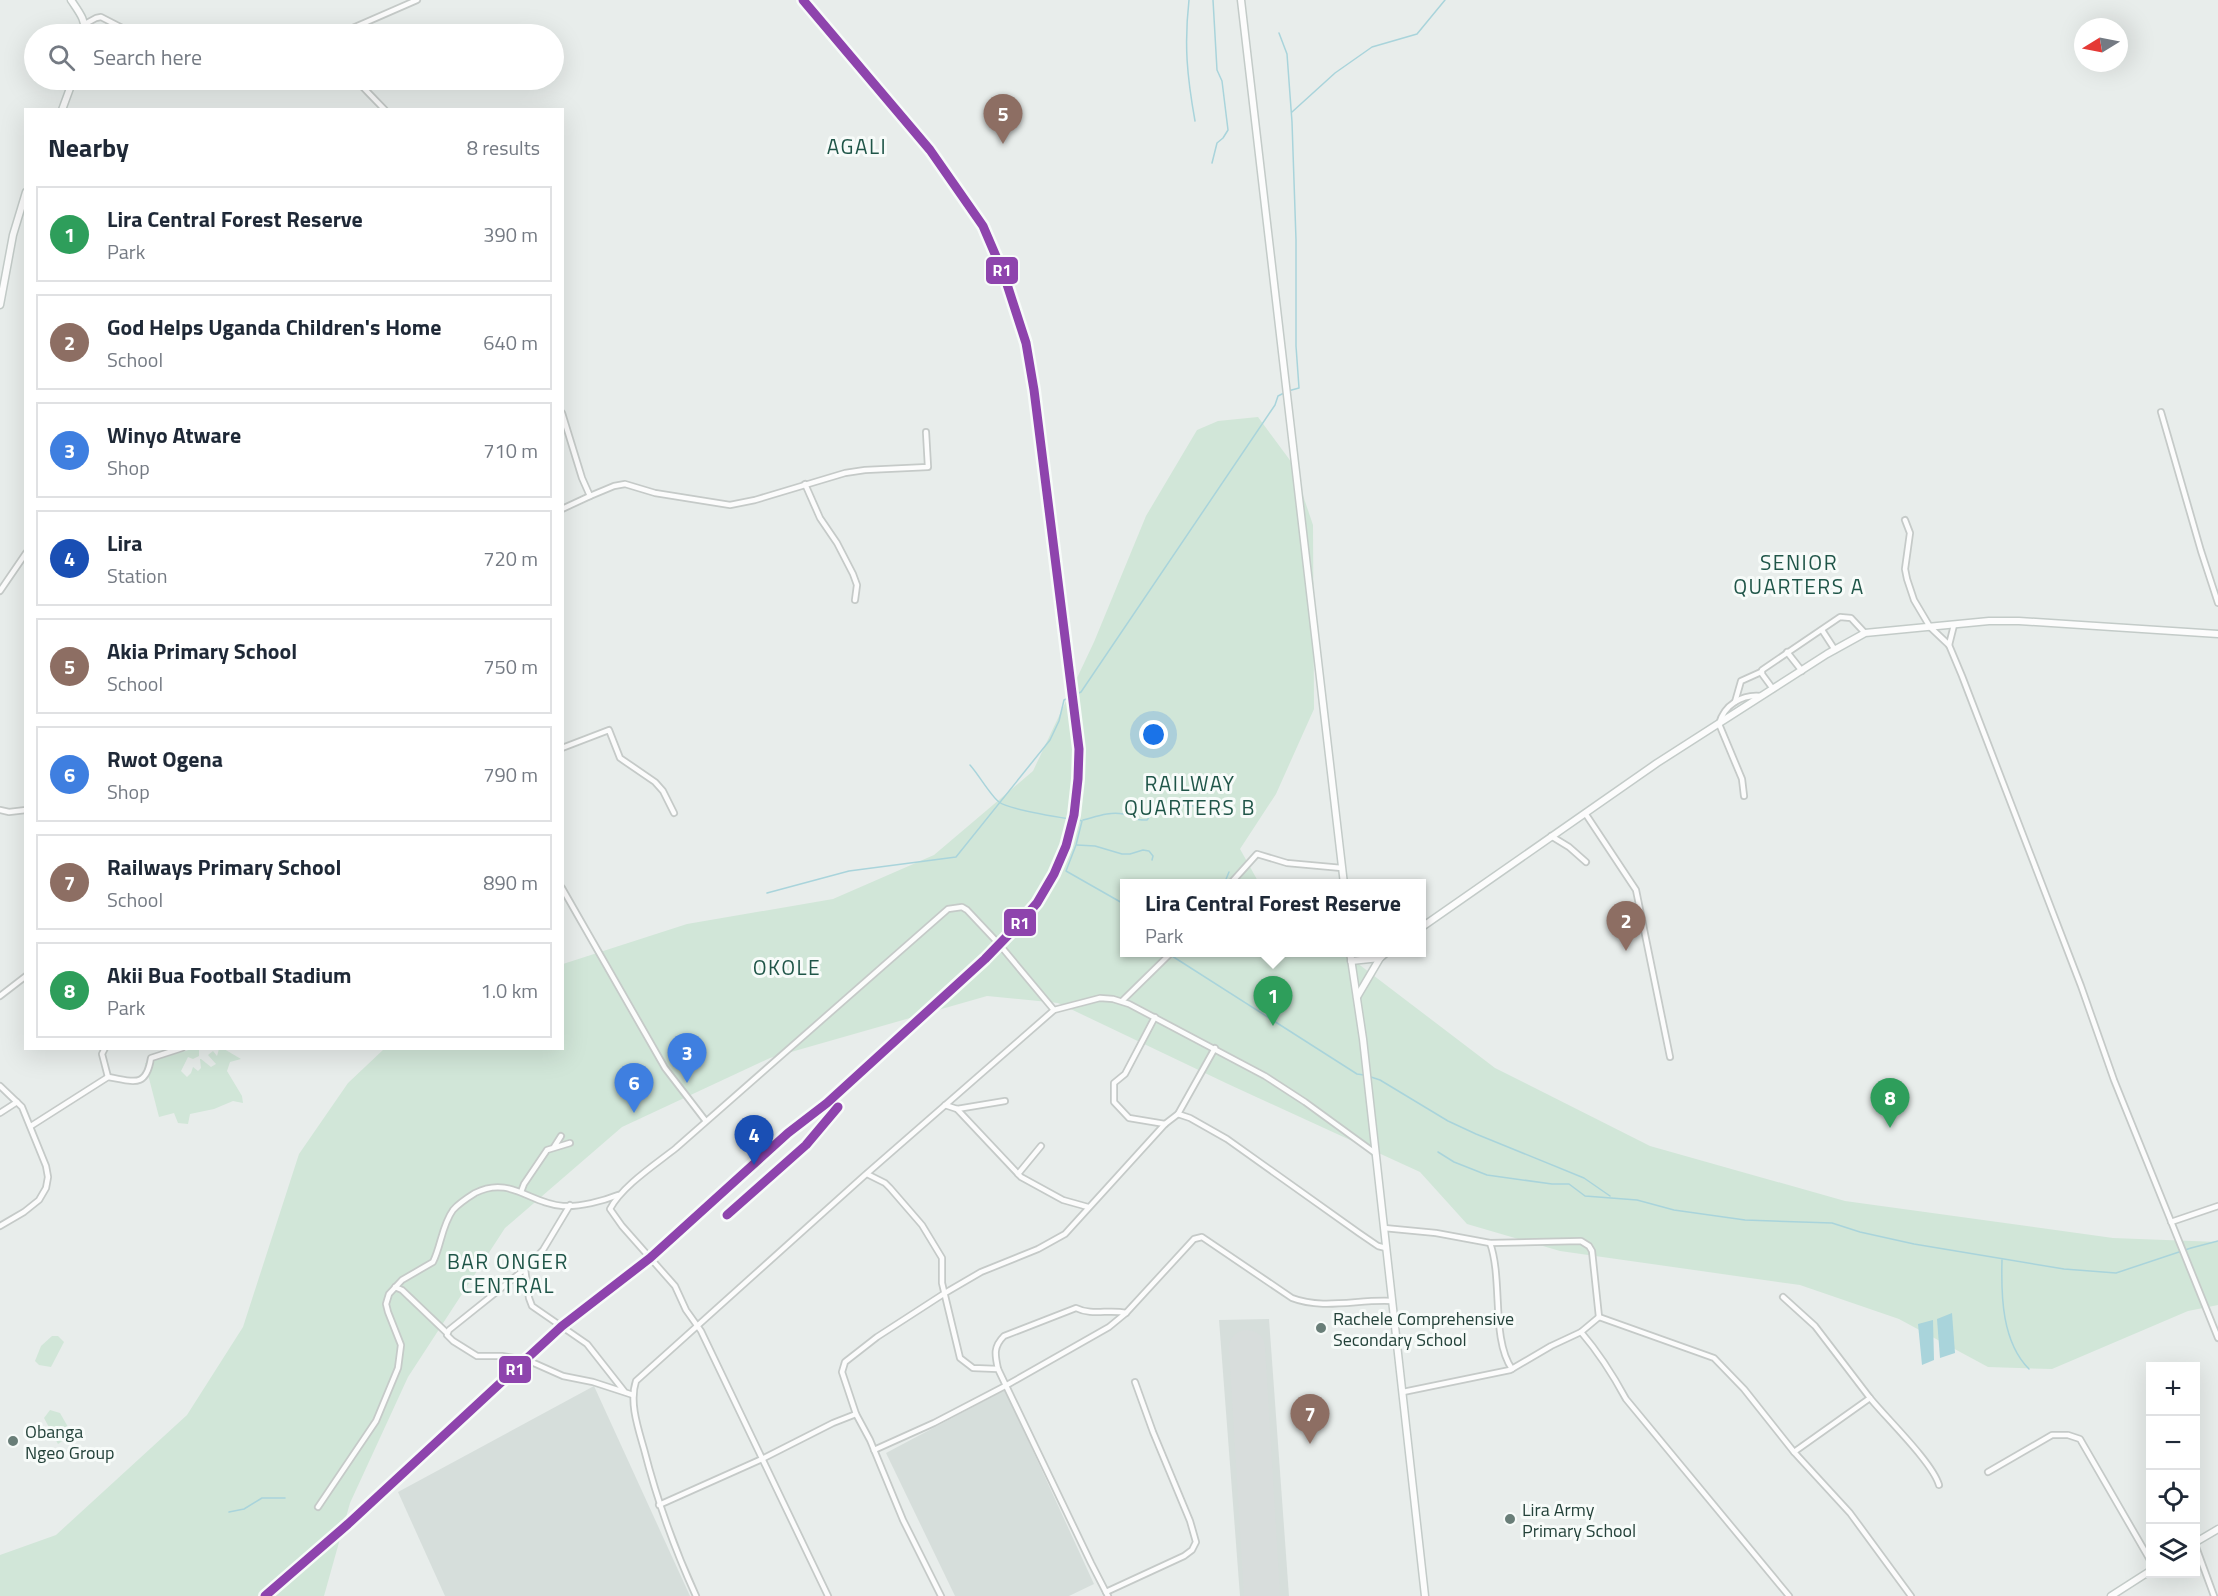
<!DOCTYPE html>
<meta charset="utf-8">
<style>
:root{--surface:#fff;--page:#f6f6f7;--text:#1f2937;--muted:#747a83;--line:#e0e1e3;--accent:#697e78}
body{margin:0;font-family:"Titillium Web",sans-serif;background:var(--page);color:var(--text)}
.controls{position:absolute;right:18px;bottom:18px;display:grid;overflow:hidden;border-radius:0px;box-shadow:0 6px 24px #0002}
.controls button{width:54px;height:54px;display:grid;place-items:center;padding:0;border:0;border-bottom:2px solid var(--line);background:var(--surface);color:var(--text);font:30px sans-serif}
.compass{position:absolute;left:2074px;top:18px;width:54px;height:54px;border-radius:50%;background:var(--surface);box-shadow:0 6px 24px #0002;rotate:260deg}
.you{position:absolute;left:1154px;top:735px;width:21px;height:21px;margin:-15px;border:4px solid #fff;border-radius:50%;background:#1a73e8;box-shadow:0 0 0 9px #1a73e833}
.badge{display:grid;place-items:center;width:39px;height:39px;border-radius:50%;background:var(--accent);color:#fff;font-size:20px;font-weight:700}
.pin{position:absolute;translate:-50% -50px;filter:drop-shadow(0 2px 3px #0008)}
.pin::after{content:'';position:absolute;top:32px;width:21px;height:18px;background:inherit;clip-path:polygon(0 0,100% 0,50% 100%)}
.popup{position:absolute;left:1120px;top:879px;width:306px;height:78px;box-sizing:border-box;display:grid;place-content:center;border-radius:0px;background:var(--surface);filter:drop-shadow(0 2px 4px #0005);font-size:20px;white-space:nowrap;color:var(--muted)}
.popup b{font-size:22px;color:var(--text)}
.popup::after{content:'';position:absolute;left:50%;top:100%;margin-left:-12px;border:12px solid transparent;border-top-color:var(--surface)}
.list{margin:0;padding:0;list-style:none}
h2{display:flex;justify-content:space-between;align-items:center;height:78px;margin:0;padding:0 24px;font-size:26px}
h2 small{font-size:20px;font-weight:400;color:var(--muted)}
.list li{display:grid;grid-template-columns:39px 1fr auto;gap:18px;align-items:center;box-sizing:border-box;height:96px;margin:0 12px 12px;padding:0 12px;border:2px solid var(--line);border-radius:0px}
.list b{display:block;font-size:22px;white-space:nowrap}
.list p{margin:0;font-size:20px;white-space:nowrap;color:var(--muted)}
.list em{font-size:20px;font-style:normal;color:var(--muted)}
.icon{flex:none;width:33px;height:33px;fill:none;stroke:currentColor;stroke-width:2;stroke-linecap:round;stroke-linejoin:round}
.map{position:relative;flex:none;width:2218px;height:1596px;overflow:hidden}
.search{position:absolute;background:var(--surface);box-shadow:0 6px 24px #0002;left:24px;top:24px;width:540px;height:66px;display:flex;align-items:center;gap:15px;box-sizing:border-box;padding:0 21px;border-radius:33px;color:var(--muted);font-size:22px}
.panel{position:absolute;background:var(--surface);box-shadow:0 6px 24px #0002;left:24px;top:108px;width:540px;height:942px;border-radius:0px}
.map>svg:first-child{display:block}
.built{fill:#d6dedb}
.green{fill:#d1e6d8}
.water{fill:#a9d4db}
.lines{fill:none;stroke-linecap:round;stroke-linejoin:round}
.stream{stroke:#a9d4db;stroke-width:1.5}
.runway{stroke:#d8dddc;stroke-width:36}
.street-casing{stroke:#c5cac8;stroke-width:8}
.secondary-casing{stroke:#c3cbc8;stroke-width:9}
.street{stroke:#fcfcfc;stroke-width:4.5}
.secondary{stroke:#fcfcfc;stroke-width:6}
.rail-1-casing{stroke:#f7fbf9;stroke-width:14}
.rail-1{stroke:#8e44ad;stroke-width:9}
.poi-dot{fill:#697e78;stroke:#f7fbf9;stroke-width:2}
.labels{text-anchor:middle;dominant-baseline:central;stroke-width:6;stroke-linejoin:round;paint-order:stroke}
.poi-label{font-size:18px;fill:#24423a;stroke:#f7fbf9;text-anchor:start}
.quarter-label{font-size:21px;letter-spacing:1.5px;fill:#1f5548;stroke:#f7fbf9}
.line-badge{stroke:#f7fbf9;stroke-width:2}
.badge-label{font-size:16px;text-anchor:middle;font-weight:bold;fill:#fff}
</style>
<div class="map">
<svg width="2218" height="1596" viewBox="0 0 2218 1596">
<rect width="100%" height="100%" fill="#e8edeb"/>
<g class="built">
<polygon points="1269,1319 1289,1596 1240,1596 1219,1320"/>
<polygon points="594,1386 690,1596 445,1596 398,1492"/>
<polygon points="1005,1390 1094,1584 1069,1596 955,1596 886,1453"/>
</g>
<g class="green">
<polygon points="1258,417 1292,463 1313,525 1314,709 1276,794 1240,849 1259,883 1124,884 1124,952 1344,953 1495,1068 1650,1146 1845,1201 2113,1238 2218,1242 2218,1305 2188,1311 2052,1369 1988,1367 1899,1319 1800,1285 1560,1251 1467,1224 1420,1172 1228,1084 1058,1003 987,996 770,1058 622,1127 505,1228 408,1377 350,1503 324,1596 0,1596 0,1555 56,1535 187,1415 243,1327 299,1154 348,1083 384,1049 562,1048 563,964 687,924 833,899 934,855 1033,771 1094,642 1146,516 1197,430 1218,421"/>
<polygon points="192,1049 205,1049 199,1050 199,1056 193,1059 188,1057 181,1071 187,1077 191,1073 193,1067 198,1071 201,1068 200,1059 201,1059 211,1067 216,1064 208,1055 213,1051 217,1056 219,1049 224,1049 241,1059 230,1062 227,1071 242,1096 243,1103 233,1101 214,1109 190,1114 188,1124 178,1123 174,1113 159,1117 145,1063"/>
<polygon points="52,1336 58,1336 64,1342 51,1367 39,1365 35,1361 41,1346"/>
<polygon points="50,1410 60,1413 72,1434 58,1444 44,1418"/>
</g>
<g class="water">
<polygon points="1952,1313 1955,1353 1940,1358 1937,1319"/>
<polygon points="1933,1320 1934,1360 1922,1365 1918,1324"/>
</g>
<g class="lines">
<g class="stream">
<path d="M1189,0c-5,45 -2,76 6,121"/>
<polyline points="1279,33 1287,54 1292,122 1296,240 1296,346 1299,388 1288,391"/>
<polyline points="1292,112 1335,73 1372,47 1417,34 1445,0"/>
<polyline points="1212,163 1217,143 1223,138 1228,130 1222,81 1217,70 1213,0"/>
<path d="M970,765c9,10 20,30 29,37 12,9 66,16 83,19l-6,24 -10,26 58,33"/>
<path d="M1083,820c12,-3 27,-9 40,-6 9,2 13,7 24,6l8,-10 9,-1 14,-5 23,3 6,-2h13l8,-6"/>
<polyline points="1077,845 1095,846 1122,854 1130,854 1143,850 1149,851 1153,856 1152,860"/>
<polyline points="1224,884 1229,872"/>
<polyline points="767,893 849,871 956,857 1050,740 1059,721 1064,700 1081,692 1275,405 1278,396 1284,393"/>
<polyline points="1172,956 1357,1074 1364,1075"/>
<polyline points="1371,1077 1380,1080 1448,1121 1476,1134 1584,1178 1610,1196"/>
<polyline points="1438,1152 1454,1162 1487,1175 1552,1184 1569,1184 1585,1196 1637,1200 1674,1210 1745,1220 1832,1223 1860,1232 1914,1244 2064,1269 2116,1273 2191,1248 2218,1241"/>
<path d="M2002,1260c-1,36 0,82 27,109"/>
<polyline points="229,1512 244,1509 262,1498 285,1498"/>
</g>
<polyline class="runway" points="1247,1348 1262,1596"/>
<defs>
<g id="street">
<polyline points="85,24 96,18 101,17 134,34"/>
<polyline points="339,34 417,0"/>
<polyline points="356,80 385,110"/>
<polyline points="2161,412 2201,551 2218,603"/>
<polyline points="562,413 582,478 590,496 614,486 625,484 655,493 730,505 755,500 845,473 865,470 928,467 926,432"/>
<polyline points="805,484 820,518 837,543 853,574 857,585 855,600"/>
<polyline points="562,509 590,496"/>
<polyline points="1905,520 1910,533 1905,569 1907,579 1914,600 1930,627 1949,645 1962,676 2081,986 2114,1080 2218,1338"/>
<polyline points="0,591 26,553"/>
<polyline points="1822,630 1835,650"/>
<polyline points="1949,645 1954,625"/>
<polyline points="1787,652 1802,671"/>
<polyline points="1773,689 1762,674 1762,670 1840,617 1851,618 1865,633"/>
<polyline points="1735,702 1741,681 1761,672"/>
<polyline points="562,748 609,730 620,758 655,782 663,791 674,813"/>
<path d="M1744,796l-2,-17 -23,-55c5,-19 23,-30 42,-28"/>
<polyline points="0,810 9,812 26,810"/>
<polyline points="1585,813 1636,890 1670,1057"/>
<polyline points="1551,836 1569,847 1586,862"/>
<polyline points="1230,884 1257,854 1287,863 1342,868"/>
<polyline points="562,888 665,1068 705,1120"/>
<polyline points="0,996 26,976"/>
<polyline points="1122,1001 1172,952"/>
<polyline points="1155,1017 1125,1074 1114,1083 1114,1102 1129,1118 1165,1124"/>
<polyline points="105,1048 102,1054 108,1077"/>
<polyline points="0,1086 22,1107 46,1166 48,1177 46,1188 39,1200 24,1212 0,1226"/>
<polyline points="945,1105 957,1109 1005,1101"/>
<polyline points="957,1109 1021,1177 1063,1200 1088,1207"/>
<polyline points="0,1113 17,1102"/>
<polyline points="1178,1114 1190,1118 1227,1139 1359,1233 1378,1246 1386,1248"/>
<path d="M31,1126l77,-49c25,4 38,12 43,-19l31,-10"/>
<polyline points="554,1147 561,1136"/>
<polyline points="867,1174 885,1183 890,1188 922,1225 942,1258 942,1283 960,1358 973,1368 998,1369 1091,1563 1108,1596"/>
<polyline points="1018,1174 1041,1146"/>
<polyline points="521,1192 524,1184 547,1150 570,1143"/>
<polyline points="570,1205 543,1250 525,1269 449,1330 447,1335 453,1341 477,1356 502,1356 527,1360 563,1376 593,1382 633,1395"/>
<polyline points="2171,1222 2218,1206"/>
<polyline points="1384,1228 1436,1233 1490,1243 1581,1241 1589,1246 1592,1251 1599,1317"/>
<path d="M1490,1243c13,36 1,96 22,126"/>
<polyline points="525,1269 529,1298 532,1306 587,1344 624,1391"/>
<polyline points="395,1287 402,1290 446,1332"/>
<polyline points="1783,1297 1815,1326 1870,1398 1794,1452"/>
<polyline points="1599,1317 1714,1358 1744,1389 1794,1452 1850,1513 1911,1596"/>
<path d="M1599,1317l-18,15c18,21 32,43 45,67l163,197"/>
<path d="M998,1369c-3,-14 -5,-22 6,-33l72,-28c16,8 33,1 50,5"/>
<polyline points="1403,1392 1510,1370 1551,1346 1581,1332"/>
<path d="M1870,1398c17,21 62,64 69,87"/>
<polyline points="856,1414 842,1372 845,1362 877,1337 945,1293 981,1272 1038,1249 1065,1234 1165,1124 1178,1114 1215,1048"/>
<path d="M874,1450l60,-27 73,-38 102,-58 17,-14 68,-74 8,-2 90,61c31,12 67,1 100,3"/>
<polyline points="1988,1472 2052,1435 2068,1435 2080,1439 2150,1560"/>
<polyline points="659,1505 762,1459 833,1423 856,1414 870,1440 903,1520 941,1596"/>
<path d="M318,1507l58,-86 22,-53 3,-23 -13,-33 -2,-8 3,-10 13,-14 31,-18c8,-16 9,-37 20,-52 6,-7 14,-12 22,-17 35,-18 55,11 88,13 17,1 40,-5 55,-11"/>
<polyline points="2196,1547 2214,1596"/>
<polyline points="1106,1592 1184,1556 1192,1550 1196,1542 1190,1521 1153,1432 1135,1382"/>
<path d="M696,1596c-22,-48 -39,-96 -52,-147 -6,-21 -15,-47 -8,-68l228,-205 190,-166 46,-12 13,1 16,5 136,72 40,26 70,51"/>
<path d="M828,1596l-127,-265 -15,-21 -11,-24 -53,-60 -12,-17c12,-23 46,-45 66,-61l272,-239 14,-2 5,3 32,34 55,66"/>
</g>
<g id="secondary">
<path d="M71,0c8,12 15,20 14,34"/>
<polyline points="1241,0 1344,884"/>
<polyline points="62,110 73,80"/>
<polyline points="0,305 13,235 26,192"/>
<polyline points="1422,927 1657,763 1827,654 1865,633 1989,621 2019,621 2218,634"/>
<polyline points="1350,952 1363,1039 1425,1596"/>
<polyline points="1351,961 1380,958"/>
<polyline points="1357,997 1380,958 1387,952"/>
<polyline points="2196,1542 2218,1529"/>
<polyline points="2111,1596 2150,1571"/>
</g>
</defs>
<use href="#street" class="street-casing"/>
<use href="#secondary" class="secondary-casing"/>
<use href="#street" class="street"/>
<use href="#secondary" class="secondary"/>
<defs>
<g id="rail-1">
<polyline points="727,1215 806,1145 838,1107"/>
<polyline points="265,1596 348,1524 562,1326 650,1258 788,1133 827,1103 985,959 1017,926 1037,903 1054,874 1066,846 1074,815 1078,779 1079,749 1034,390 1026,343 1004,275 983,226 930,150 803,0"/>
</g>
</defs>
<use href="#rail-1" class="rail-1-casing"/>
<use href="#rail-1" class="rail-1"/>
</g>
<g class="poi-dot">
<circle cx="1321" cy="1328" r="6"/>
<circle cx="13" cy="1441" r="6"/>
<circle cx="1510" cy="1519" r="6"/>
</g>
<g class="labels">
<g class="poi-label">
<text x="1333" y="1318">Rachele Comprehensive<tspan x="1333" dy="21">Secondary School</tspan></text>
<text x="25" y="1431">Obanga<tspan x="25" dy="21">Ngeo Group</tspan></text>
<text x="1522" y="1509">Lira Army<tspan x="1522" dy="21">Primary School</tspan></text>
</g>
<g class="quarter-label">
<text x="857" y="146">AGALI</text>
<text x="1799" y="562">SENIOR<tspan x="1799" dy="24">QUARTERS A</tspan></text>
<text x="1190" y="783">RAILWAY<tspan x="1190" dy="24">QUARTERS B</tspan></text>
<text x="787" y="967">OKOLE</text>
<text x="508" y="1261">BAR ONGER<tspan x="508" dy="24">CENTRAL</tspan></text>
</g>
</g>
<g class="line-badge">
<rect x="985" y="256" width="34" height="29" rx="6" fill="#8e44ad"/>
<rect x="1003" y="908" width="34" height="29" rx="6" fill="#8e44ad"/>
<rect x="498" y="1355" width="34" height="29" rx="6" fill="#8e44ad"/>
</g>
<g class="badge-label">
<text x="1002" y="276">R1</text>
<text x="1020" y="929">R1</text>
<text x="515" y="1375">R1</text>
</g>
</svg>
<div class="controls">
<button>+</button>
<button>−</button>
<button><svg class="icon" aria-label="locate" viewBox="0 0 24 24"><circle cx="12" cy="12" r="6"/><path d="M12 2v4M12 18v4M2 12h4M18 12h4"/></svg></button>
<button><svg class="icon" aria-label="layers" viewBox="0 0 24 24"><path d="M12 4l9 5-9 5-9-5zM3 14l9 5 9-5"/></svg></button>
</div>
<svg class="compass" viewBox="-18 -18 36 36"><path d="M0-13l5 13h-10z" fill="#e53935"/><path d="M0 13l5-13h-10z" fill="#747a83"/></svg>
<div class="you"></div>
<div class="pin badge" style="left:1273px;top:1026px;background:#2e9e5b">1</div>
<div class="popup"><b>Lira Central Forest Reserve</b>Park</div>
<div class="pin badge" style="left:1626px;top:951px;background:#8d6e63">2</div>
<div class="pin badge" style="left:687px;top:1083px;background:#3f7fe0">3</div>
<div class="pin badge" style="left:754px;top:1165px;background:#1a4fb4">4</div>
<div class="pin badge" style="left:1003px;top:144px;background:#8d6e63">5</div>
<div class="pin badge" style="left:634px;top:1113px;background:#3f7fe0">6</div>
<div class="pin badge" style="left:1310px;top:1444px;background:#8d6e63">7</div>
<div class="pin badge" style="left:1890px;top:1128px;background:#2e9e5b">8</div>
<div class="search"><svg class="icon" aria-label="search" viewBox="0 0 24 24"><circle cx="10" cy="10" r="6"/><path d="M15 15l6 6"/></svg>Search here</div>
<section class="panel">
<h2>Nearby<small>8 results</small></h2>
<ul class="list">
<li><span class="badge" style="background:#2e9e5b">1</span><div><b>Lira Central Forest Reserve</b><p>Park</p></div><em>390 m</em></li>
<li><span class="badge" style="background:#8d6e63">2</span><div><b>God Helps Uganda Children's Home</b><p>School</p></div><em>640 m</em></li>
<li><span class="badge" style="background:#3f7fe0">3</span><div><b>Winyo Atware</b><p>Shop</p></div><em>710 m</em></li>
<li><span class="badge" style="background:#1a4fb4">4</span><div><b>Lira</b><p>Station</p></div><em>720 m</em></li>
<li><span class="badge" style="background:#8d6e63">5</span><div><b>Akia Primary School</b><p>School</p></div><em>750 m</em></li>
<li><span class="badge" style="background:#3f7fe0">6</span><div><b>Rwot Ogena</b><p>Shop</p></div><em>790 m</em></li>
<li><span class="badge" style="background:#8d6e63">7</span><div><b>Railways Primary School</b><p>School</p></div><em>890 m</em></li>
<li><span class="badge" style="background:#2e9e5b">8</span><div><b>Akii Bua Football Stadium</b><p>Park</p></div><em>1.0 km</em></li>
</ul>
</section>
</div>
